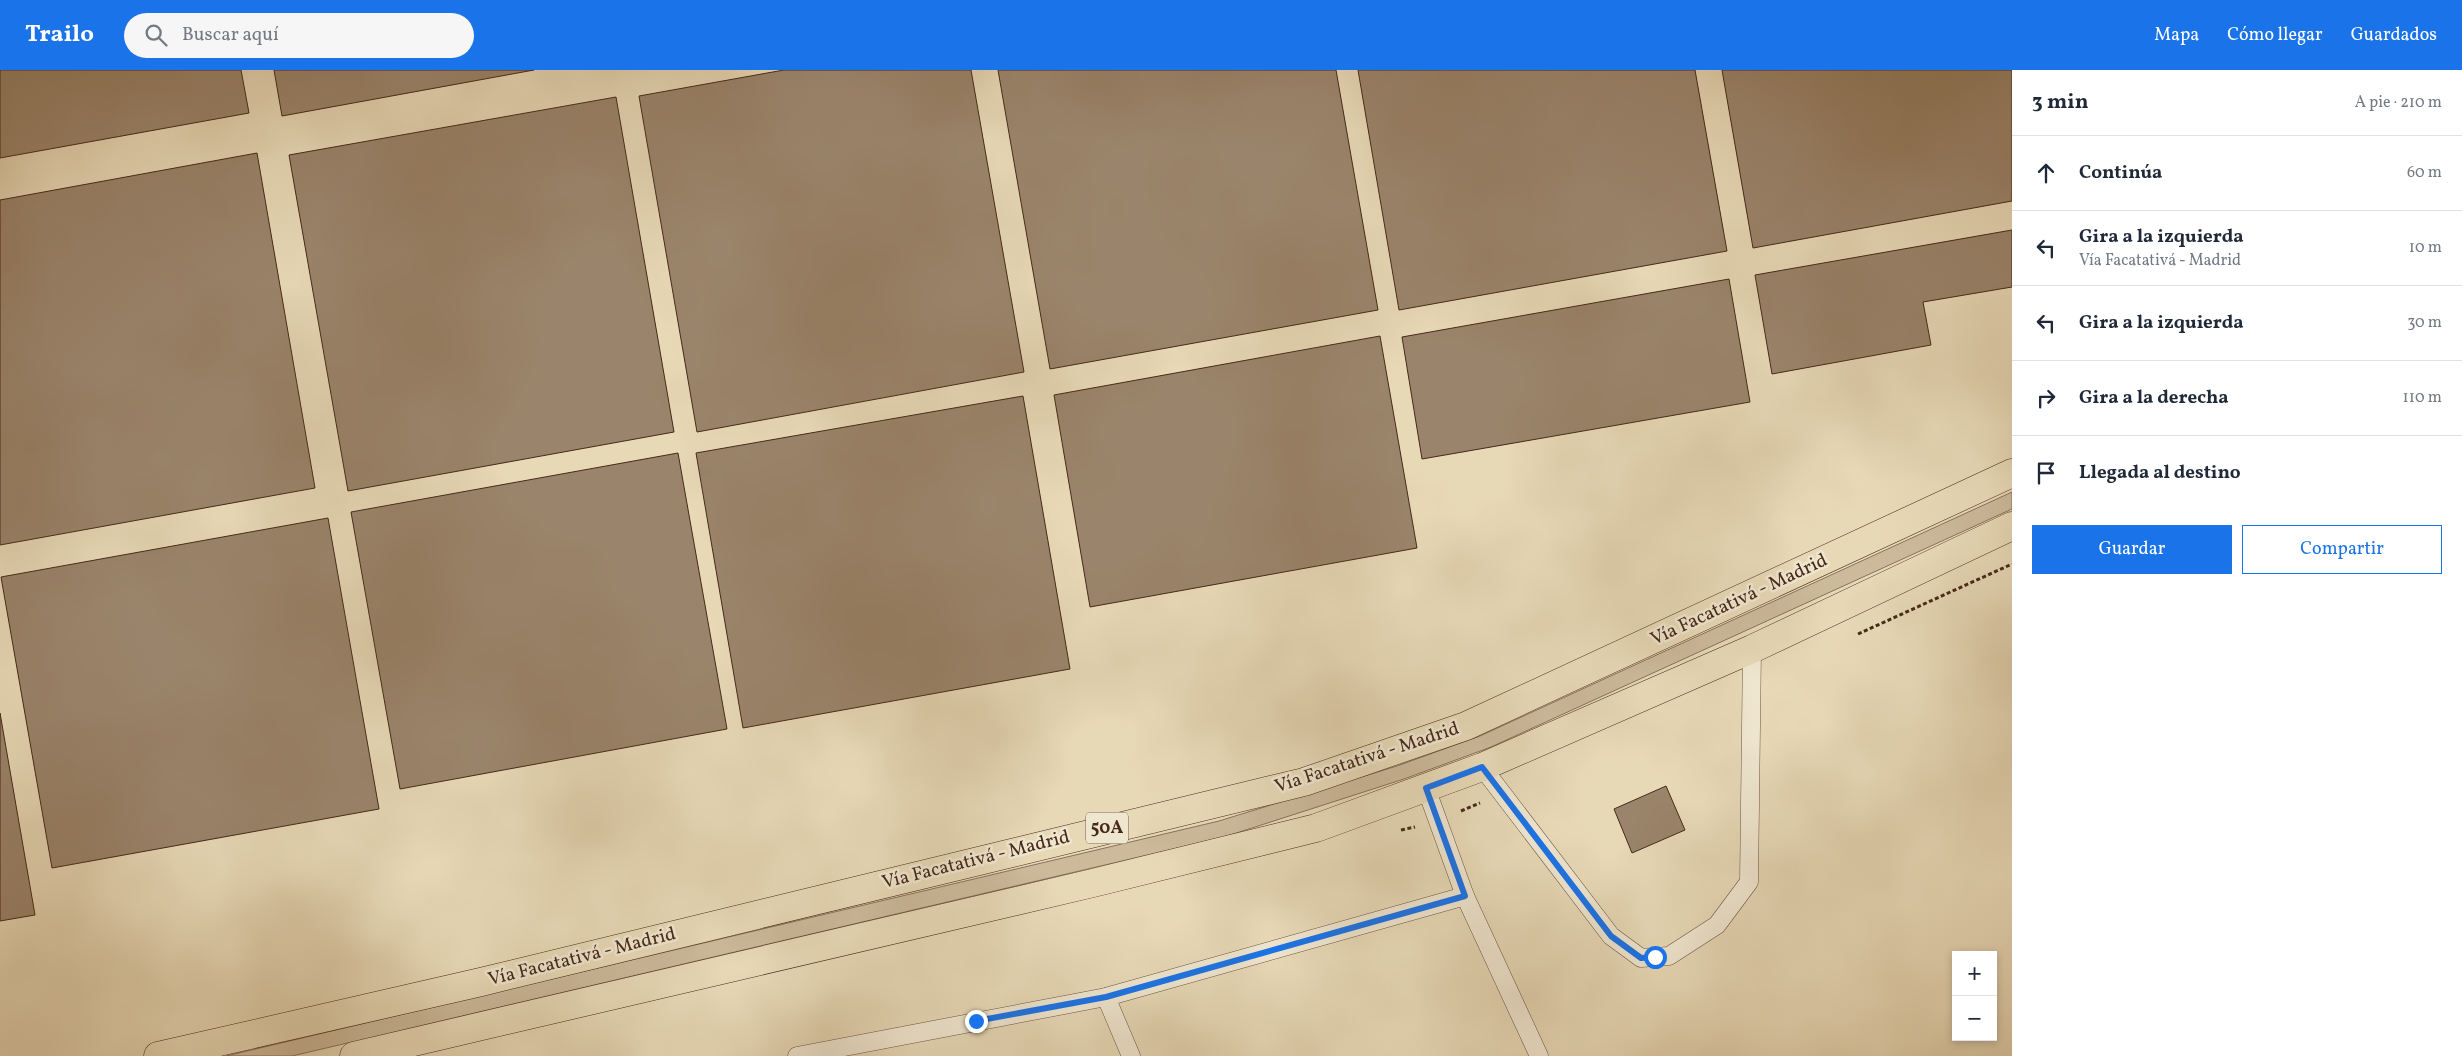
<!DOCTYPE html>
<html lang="es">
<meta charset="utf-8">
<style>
:root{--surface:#fff;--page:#f6f6f7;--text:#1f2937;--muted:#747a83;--line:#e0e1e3;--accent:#1a73e8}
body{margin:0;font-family:Vollkorn,serif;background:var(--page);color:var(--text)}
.controls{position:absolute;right:15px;bottom:15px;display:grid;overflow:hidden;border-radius:0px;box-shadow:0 2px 8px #0003}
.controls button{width:45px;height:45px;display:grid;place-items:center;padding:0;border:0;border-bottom:1px solid var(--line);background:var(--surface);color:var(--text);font:25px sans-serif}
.stop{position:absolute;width:15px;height:15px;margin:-11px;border:4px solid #1a73e8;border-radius:50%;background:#fff}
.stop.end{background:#1a73e8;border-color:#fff;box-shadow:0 1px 5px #0008}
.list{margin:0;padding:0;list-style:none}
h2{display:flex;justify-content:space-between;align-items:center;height:65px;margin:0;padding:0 20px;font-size:21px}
h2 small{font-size:16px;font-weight:400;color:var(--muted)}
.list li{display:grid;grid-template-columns:32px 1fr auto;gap:15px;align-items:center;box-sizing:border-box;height:75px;padding:0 20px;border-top:1px solid var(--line)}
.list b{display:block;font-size:19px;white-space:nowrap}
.list p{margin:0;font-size:16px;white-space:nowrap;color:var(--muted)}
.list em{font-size:16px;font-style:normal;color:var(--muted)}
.actions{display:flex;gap:10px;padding:15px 20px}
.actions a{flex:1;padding:11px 0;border:1px solid var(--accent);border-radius:0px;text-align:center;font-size:18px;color:var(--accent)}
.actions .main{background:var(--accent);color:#fff}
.icon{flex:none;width:28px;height:28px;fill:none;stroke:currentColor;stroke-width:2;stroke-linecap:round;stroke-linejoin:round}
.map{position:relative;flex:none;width:2012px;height:986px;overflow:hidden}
header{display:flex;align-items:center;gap:30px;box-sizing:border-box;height:70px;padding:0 25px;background:var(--accent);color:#fff}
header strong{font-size:24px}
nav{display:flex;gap:28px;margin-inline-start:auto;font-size:18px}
.search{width:350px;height:45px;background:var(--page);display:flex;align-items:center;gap:12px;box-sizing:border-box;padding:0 18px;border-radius:28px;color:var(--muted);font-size:19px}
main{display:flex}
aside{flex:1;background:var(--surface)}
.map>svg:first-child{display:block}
.green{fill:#ccba9b;stroke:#8a725a}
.building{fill:#9a846b;stroke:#472919}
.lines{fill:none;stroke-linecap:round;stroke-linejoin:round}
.service-casing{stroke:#6f5540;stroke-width:19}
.primary-casing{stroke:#472919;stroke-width:29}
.path{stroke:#472919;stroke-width:3;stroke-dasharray:4 2.5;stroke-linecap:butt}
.service{stroke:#efe6d0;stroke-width:18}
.primary{stroke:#e7d8b6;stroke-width:28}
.route{stroke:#1a73e8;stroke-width:6}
.labels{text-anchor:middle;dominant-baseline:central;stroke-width:5;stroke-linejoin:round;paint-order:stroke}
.shield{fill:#efe6d0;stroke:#796250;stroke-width:1}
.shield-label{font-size:18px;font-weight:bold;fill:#472919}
.street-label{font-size:19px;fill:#472919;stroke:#efe6d0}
</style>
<header>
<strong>Trailo</strong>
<div class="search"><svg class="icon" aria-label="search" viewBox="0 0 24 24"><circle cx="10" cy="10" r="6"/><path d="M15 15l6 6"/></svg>Buscar aquí</div>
<nav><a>Mapa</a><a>Cómo llegar</a><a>Guardados</a></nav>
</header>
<main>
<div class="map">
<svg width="2012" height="986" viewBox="0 0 2012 986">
<rect width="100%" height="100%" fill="#e7d8b6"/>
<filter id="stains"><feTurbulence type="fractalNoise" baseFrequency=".004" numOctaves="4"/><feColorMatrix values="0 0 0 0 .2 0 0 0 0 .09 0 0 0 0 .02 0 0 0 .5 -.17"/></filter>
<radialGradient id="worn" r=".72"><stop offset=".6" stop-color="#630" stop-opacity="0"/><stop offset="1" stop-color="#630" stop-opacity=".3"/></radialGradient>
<polygon class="green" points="2012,422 2012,439 1491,677 1404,709 1224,767 292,986 226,986 1219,751 1397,696 1480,666"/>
<g class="building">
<polygon points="0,0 241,0 249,43 0,88"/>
<polygon points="274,0 534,0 282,46"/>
<polygon points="784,0 971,0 1024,302 697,362 639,26"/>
<polygon points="998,0 1336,0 1378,240 1050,299"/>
<polygon points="1358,0 1695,0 1727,181 1399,240"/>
<polygon points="1722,0 2012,0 2012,131 1753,178"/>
<polygon points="616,27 674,362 348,421 289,85"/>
<polygon points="257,83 315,418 0,475 0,130"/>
<polygon points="2012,160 2012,217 1923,232 1931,275 1772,304 1755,205"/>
<polygon points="1729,209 1750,332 1422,389 1402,267"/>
<polygon points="1380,266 1417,478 1090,537 1054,325"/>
<polygon points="1023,326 1070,599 743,658 696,383"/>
<polygon points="678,383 727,659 400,719 351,442"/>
<polygon points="328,448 379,739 52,798 1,507"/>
<polygon points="0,643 35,845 0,851"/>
<polygon points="1666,716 1685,760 1632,783 1614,739"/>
</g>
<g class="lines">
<defs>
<g id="service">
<polyline points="1482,697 1611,866 1641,888 1669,886 1717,855 1749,812 1752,579"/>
<polyline points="1426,718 1465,826 1539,986"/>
<polyline points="1106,927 1131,986"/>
<polyline points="797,986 1106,927 1465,826"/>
</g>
<g id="primary">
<polyline points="158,986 481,912 1304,712 1466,656 2012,403"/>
<polyline points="354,986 1093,813 1316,758 1482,697 1752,579 2012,456"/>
</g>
</defs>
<use href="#service" class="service-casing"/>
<use href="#primary" class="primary-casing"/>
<g class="path">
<polyline points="1858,564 2012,494"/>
<polyline points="1461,741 1480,733"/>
<polyline points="1401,760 1415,757"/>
</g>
<use href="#service" class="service"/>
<use href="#primary" class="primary"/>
</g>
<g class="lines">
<polyline class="route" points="976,951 1106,927 1465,826 1426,718 1482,697 1611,866 1641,888 1655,887"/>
</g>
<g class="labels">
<rect class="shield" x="1086" y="742.5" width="42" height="31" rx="4"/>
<g class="shield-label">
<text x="1107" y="758">50A</text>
</g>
<g class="street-label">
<text transform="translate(1739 530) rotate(-25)">Vía Facatativá - Madrid</text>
<text transform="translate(1367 688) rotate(-18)">Vía Facatativá - Madrid</text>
<text transform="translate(976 790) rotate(-14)">Vía Facatativá - Madrid</text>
<text transform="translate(582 887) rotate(-14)">Vía Facatativá - Madrid</text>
</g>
</g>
<rect width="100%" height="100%" filter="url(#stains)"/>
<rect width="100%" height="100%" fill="url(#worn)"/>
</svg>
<div class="controls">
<button>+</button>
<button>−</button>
</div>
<div class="stop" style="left:1655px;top:887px"></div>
<div class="stop end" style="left:976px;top:951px"></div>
</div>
<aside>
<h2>3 min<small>A pie · 210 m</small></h2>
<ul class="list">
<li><svg class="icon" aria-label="ahead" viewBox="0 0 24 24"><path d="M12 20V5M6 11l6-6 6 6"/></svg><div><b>Continúa</b></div><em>60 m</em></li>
<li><svg class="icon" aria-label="left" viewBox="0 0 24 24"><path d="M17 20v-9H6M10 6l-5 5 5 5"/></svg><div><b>Gira a la izquierda</b><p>Vía Facatativá - Madrid</p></div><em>10 m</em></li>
<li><svg class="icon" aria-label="left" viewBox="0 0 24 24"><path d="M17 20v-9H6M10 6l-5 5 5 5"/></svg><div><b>Gira a la izquierda</b></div><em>30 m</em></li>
<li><svg class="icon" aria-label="right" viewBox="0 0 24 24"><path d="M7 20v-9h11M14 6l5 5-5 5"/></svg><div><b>Gira a la derecha</b></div><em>110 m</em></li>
<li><svg class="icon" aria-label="arrive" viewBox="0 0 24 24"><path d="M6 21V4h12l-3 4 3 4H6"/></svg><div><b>Llegada al destino</b></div></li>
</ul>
<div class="actions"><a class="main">Guardar</a><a>Compartir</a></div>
</aside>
</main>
